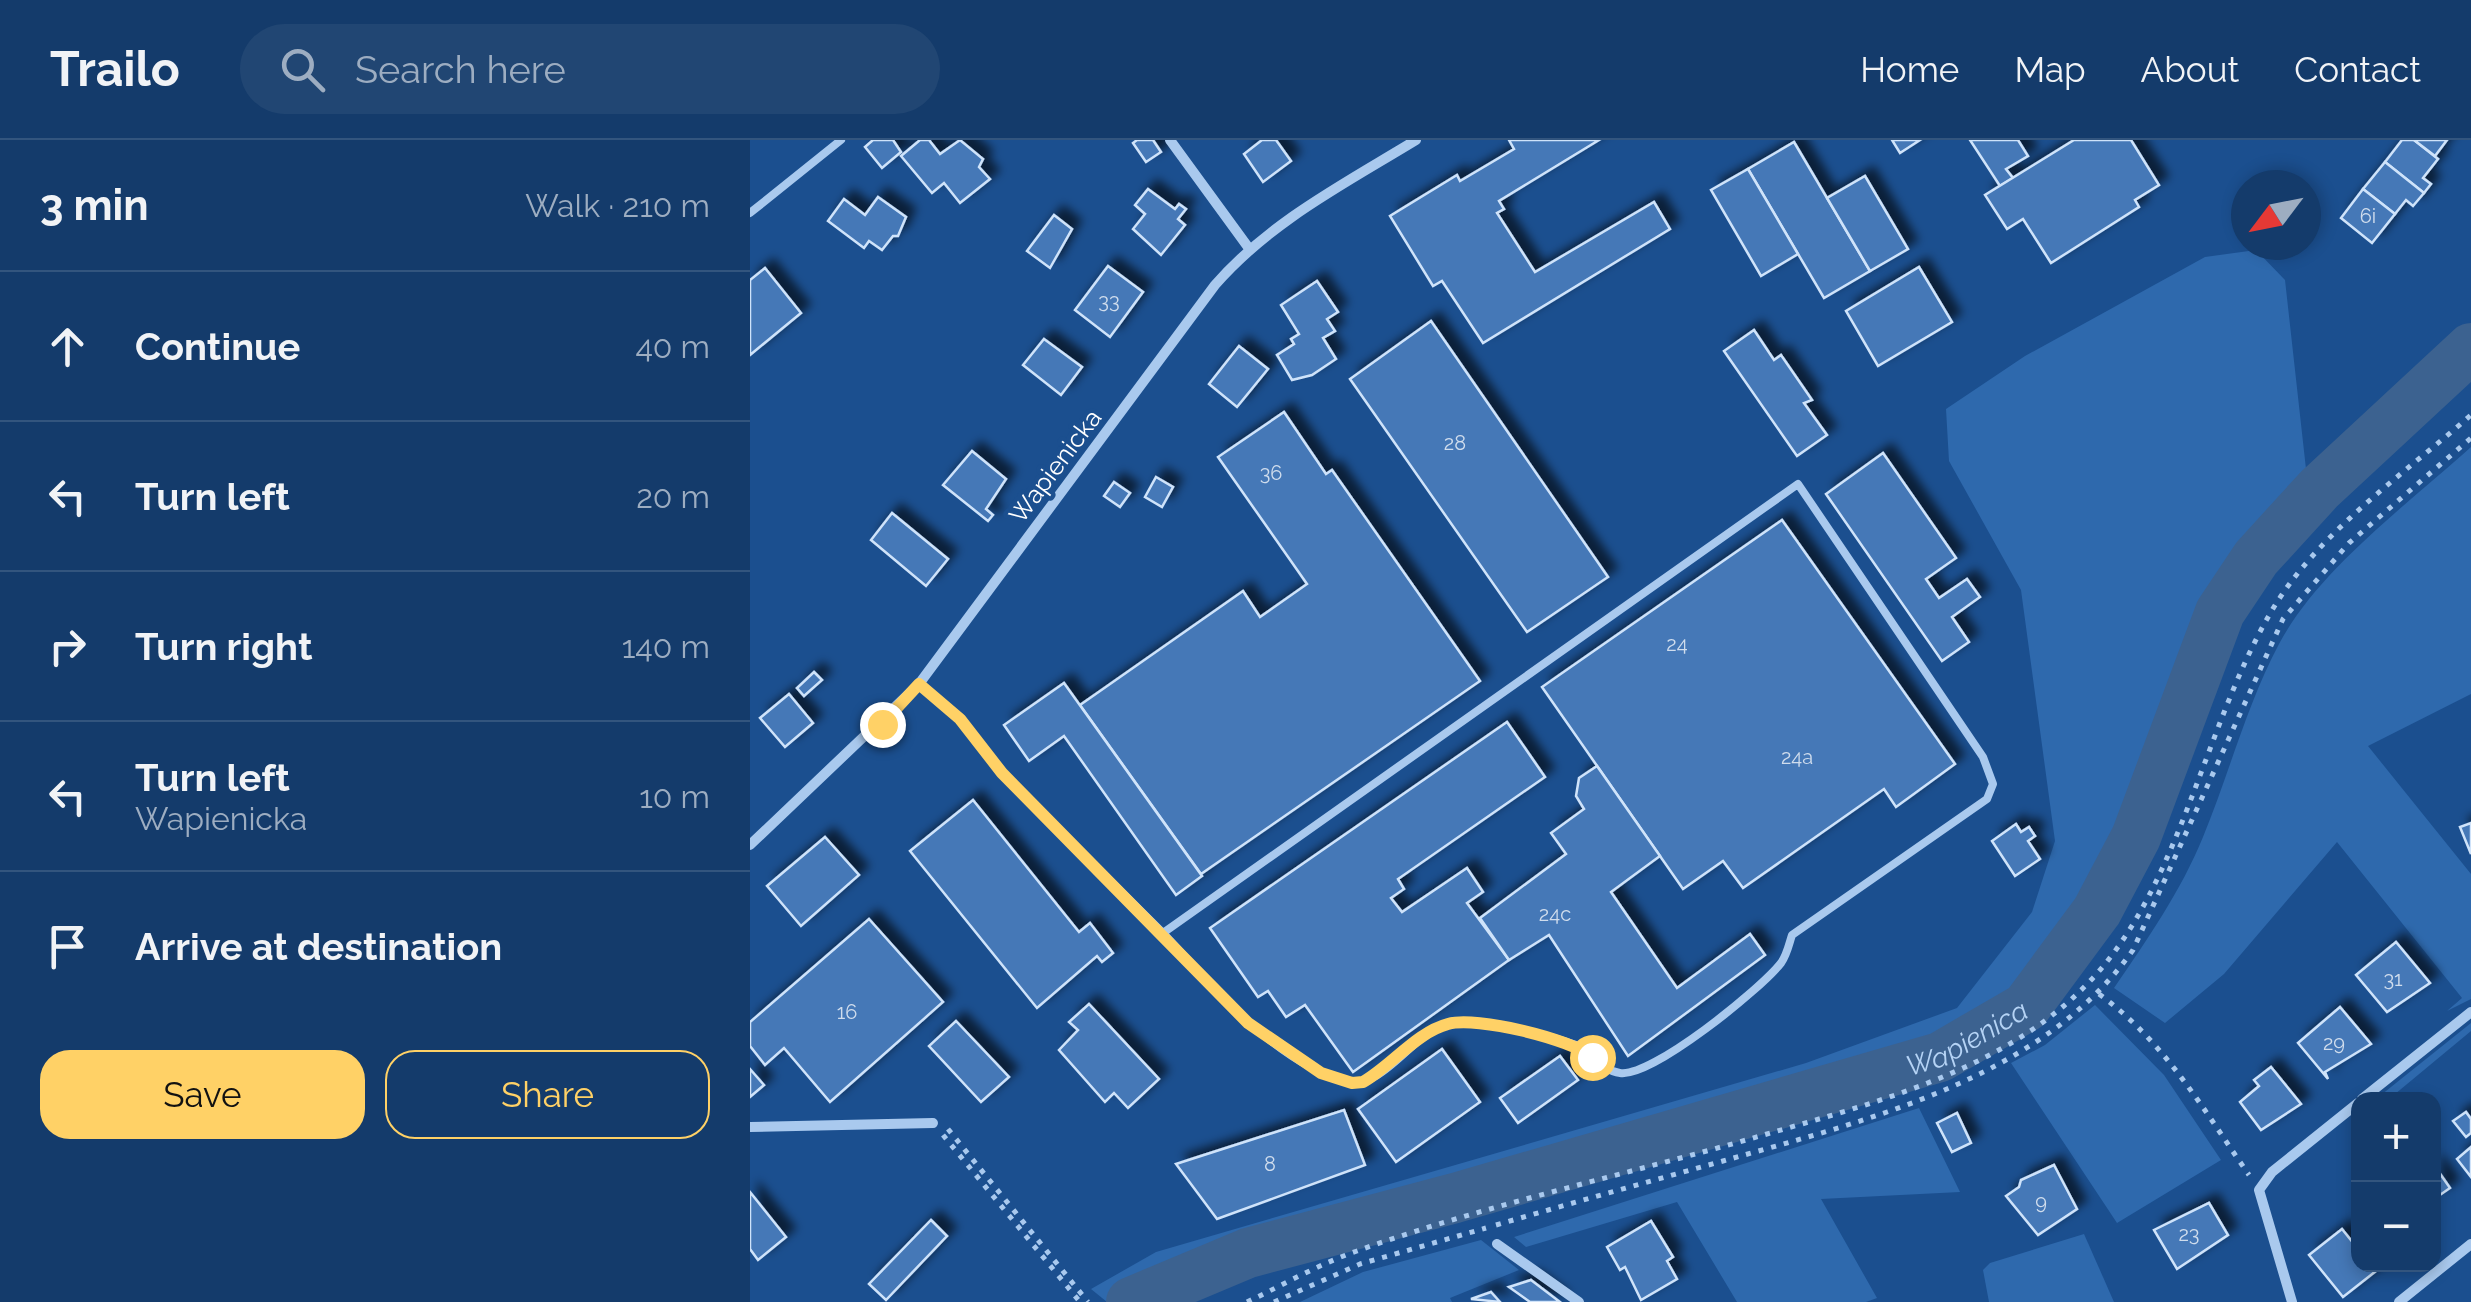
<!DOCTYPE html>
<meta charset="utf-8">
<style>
:root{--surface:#143b6b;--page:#214673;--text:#f1f3f6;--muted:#9dadc1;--line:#33557e;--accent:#ffd166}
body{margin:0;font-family:Raleway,sans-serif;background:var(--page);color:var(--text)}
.controls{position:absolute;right:30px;bottom:30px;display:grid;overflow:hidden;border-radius:20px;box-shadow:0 5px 15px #0003}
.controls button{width:90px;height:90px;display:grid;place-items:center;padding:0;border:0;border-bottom:2px solid var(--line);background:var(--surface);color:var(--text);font:50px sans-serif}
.compass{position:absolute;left:1481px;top:30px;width:90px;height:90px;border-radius:50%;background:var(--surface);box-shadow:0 5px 15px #0003;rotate:238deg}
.stop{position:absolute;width:30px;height:30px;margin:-22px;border:8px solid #ffd166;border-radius:50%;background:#fff}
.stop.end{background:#ffd166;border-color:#fff;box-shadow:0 2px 10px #0008}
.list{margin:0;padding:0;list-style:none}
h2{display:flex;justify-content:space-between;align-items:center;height:130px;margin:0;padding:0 40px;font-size:42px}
h2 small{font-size:32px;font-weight:400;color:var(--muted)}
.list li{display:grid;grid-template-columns:65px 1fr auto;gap:30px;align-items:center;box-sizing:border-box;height:150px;padding:0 40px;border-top:2px solid var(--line)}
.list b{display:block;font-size:38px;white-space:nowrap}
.list p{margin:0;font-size:32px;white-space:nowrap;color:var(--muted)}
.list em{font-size:32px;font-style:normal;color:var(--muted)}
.actions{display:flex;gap:20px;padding:30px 40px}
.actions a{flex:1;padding:22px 0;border:2px solid var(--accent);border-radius:30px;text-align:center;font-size:35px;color:var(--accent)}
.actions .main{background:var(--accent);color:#111}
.icon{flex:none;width:55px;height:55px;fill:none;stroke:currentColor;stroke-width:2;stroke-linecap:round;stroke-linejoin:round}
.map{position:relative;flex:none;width:1721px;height:1162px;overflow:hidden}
header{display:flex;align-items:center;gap:60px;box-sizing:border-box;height:140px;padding:0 50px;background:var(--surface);border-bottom:2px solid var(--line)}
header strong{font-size:48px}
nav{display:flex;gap:55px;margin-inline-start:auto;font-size:35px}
.search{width:700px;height:90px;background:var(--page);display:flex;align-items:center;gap:25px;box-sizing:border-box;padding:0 35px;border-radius:55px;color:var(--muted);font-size:38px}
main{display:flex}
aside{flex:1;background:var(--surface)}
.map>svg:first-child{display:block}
.green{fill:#2e69ad}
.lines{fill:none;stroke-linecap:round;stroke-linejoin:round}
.river{stroke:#3c6290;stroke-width:50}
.building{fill:#4478b7;stroke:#cfe3fa;stroke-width:2.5;filter:url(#shadow)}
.path{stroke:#a9c9ee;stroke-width:5;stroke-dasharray:5 8;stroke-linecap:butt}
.lane{stroke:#a9c9ee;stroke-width:8}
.street{stroke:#a9c9ee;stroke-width:10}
.route{stroke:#ffd166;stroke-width:12}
.labels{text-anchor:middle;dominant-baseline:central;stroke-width:9;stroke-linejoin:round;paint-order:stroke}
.number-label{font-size:20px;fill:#d0dded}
.street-label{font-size:25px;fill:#fff;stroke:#1b4f8f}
.water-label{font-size:28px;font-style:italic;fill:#b5d3f5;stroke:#1b4f8f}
</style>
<header>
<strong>Trailo</strong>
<div class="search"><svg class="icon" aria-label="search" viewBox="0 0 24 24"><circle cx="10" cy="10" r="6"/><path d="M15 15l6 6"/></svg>Search here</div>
<nav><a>Home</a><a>Map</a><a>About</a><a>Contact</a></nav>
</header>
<main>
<aside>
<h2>3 min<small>Walk · 210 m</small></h2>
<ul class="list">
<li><svg class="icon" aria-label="ahead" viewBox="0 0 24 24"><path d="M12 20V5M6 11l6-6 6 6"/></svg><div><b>Continue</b></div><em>40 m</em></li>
<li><svg class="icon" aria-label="left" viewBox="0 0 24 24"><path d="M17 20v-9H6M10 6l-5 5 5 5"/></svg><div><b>Turn left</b></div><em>20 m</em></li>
<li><svg class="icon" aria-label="right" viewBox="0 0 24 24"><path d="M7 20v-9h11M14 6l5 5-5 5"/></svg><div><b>Turn right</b></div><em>140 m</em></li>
<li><svg class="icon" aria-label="left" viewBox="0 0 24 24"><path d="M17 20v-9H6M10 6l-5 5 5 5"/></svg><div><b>Turn left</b><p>Wapienicka</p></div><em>10 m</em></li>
<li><svg class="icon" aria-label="arrive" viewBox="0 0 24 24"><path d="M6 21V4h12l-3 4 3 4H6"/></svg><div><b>Arrive at destination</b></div></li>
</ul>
<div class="actions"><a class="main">Save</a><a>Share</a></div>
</aside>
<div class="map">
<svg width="1721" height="1162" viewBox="0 0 1721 1162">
<defs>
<filter id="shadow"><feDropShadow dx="9" dy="-9" stdDeviation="5" flood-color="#0009"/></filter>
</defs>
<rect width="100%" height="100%" fill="#1b4f8f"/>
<g class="green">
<path d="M1506,110l29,30 22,198c-37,40 -93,92 -112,143 -53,138 -80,322 -217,406 -19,12 -44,17 -64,25l-671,194 -136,56 -16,-13 65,-37 650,-189 151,-55 75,-96 23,-71 -34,-251 -72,-129 -3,-52 79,-53 180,-99z"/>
<path d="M1721,307v247l-103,52 103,128v125l-24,12 15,-13 -125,-156 -113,132 -59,49 -51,-35c33,-48 67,-97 89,-151 26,-63 44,-133 76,-193 39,-74 130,-141 192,-197z"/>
<polygon points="1345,865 1414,935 1471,1020 1367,1083 1261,923 1295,905"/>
<polygon points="1721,883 1721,891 1639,959 1626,959"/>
<polygon points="1169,968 1210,1052 1071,1059 1127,1158 1116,1162 987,1162 927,1062 776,1107 764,1097"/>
<polygon points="1334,1094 1364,1162 1239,1162 1233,1130 1240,1123"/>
<polygon points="731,1100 769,1130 700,1158 702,1162 550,1162 613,1132"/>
</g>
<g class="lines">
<path class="river" id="s1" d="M381,1162l117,-49 207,-55 485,-141 86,-50 71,-96 39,-74 84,-225 36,-54 63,-69 152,-141"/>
</g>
<g class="building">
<polygon points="123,0 143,0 151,12 132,28 115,7"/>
<polygon points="170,0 179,0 190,14 210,0 233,19 229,27 240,39 210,63 194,43 182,53 151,16"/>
<polygon points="387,0 403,0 411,12 396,22 383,3"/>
<polygon points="512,0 526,0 541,21 513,42 494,14"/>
<polygon points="759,0 849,0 749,61 754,69 747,73 785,132 904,62 920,89 733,203 692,141 683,146 640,76 707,35 710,41 764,9"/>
<polygon points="1142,0 1170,0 1150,13"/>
<polygon points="1220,0 1268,0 1278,16 1256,29 1263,38 1250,46"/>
<polygon points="1324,0 1381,0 1409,45 1385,60 1389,67 1301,123 1273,79 1257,89 1235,55"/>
<polygon points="1652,0 1664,0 1688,19 1673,38 1681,44 1674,53 1635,22"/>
<polygon points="1664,0 1697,0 1685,16"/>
<polygon points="1044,2 1120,131 1074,158 998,29"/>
<polygon points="1635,22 1674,53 1663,66 1656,60 1645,74 1613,49"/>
<polygon points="998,29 1048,114 1011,136 961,50"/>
<polygon points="1115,36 1158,109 1120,131 1077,58"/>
<polygon points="398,49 425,69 429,64 436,69 428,79 435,85 411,115 383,89 395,74 385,65"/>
<polygon points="1613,49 1645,74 1622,103 1591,78"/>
<polygon points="128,57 156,77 148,96 143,96 132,110 119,101 114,108 78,81 94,59 115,75"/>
<polygon points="304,75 322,89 300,128 277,111"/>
<polygon points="358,126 393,152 360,197 325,170"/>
<polygon points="1169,127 1202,182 1128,226 1096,171"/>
<polygon points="15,128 51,173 0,215 0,140"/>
<polygon points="567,141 588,172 577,179 585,191 573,198 586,219 562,235 542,240 527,215 544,204 541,199 549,194 531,165"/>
<polygon points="681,181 858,437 777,492 600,239"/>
<polygon points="1004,190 1024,220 1031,215 1062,260 1054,263 1077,295 1047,316 974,211"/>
<polygon points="294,199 332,227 311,255 273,225"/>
<polygon points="489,206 518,229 487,267 459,244"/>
<polygon points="534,272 576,334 582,330 730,541 451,734 330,565 493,451 510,477 557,444 468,317"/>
<polygon points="222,311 256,339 236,369 243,375 238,381 193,345"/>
<polygon points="1133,313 1206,418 1176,439 1189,458 1217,439 1230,457 1202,477 1219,502 1192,521 1076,354"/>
<polygon points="406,337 423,347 412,367 395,357"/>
<polygon points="364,342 380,353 370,367 354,356"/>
<polygon points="142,373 198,419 176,446 121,400"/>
<polygon points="1032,380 1205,624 1146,667 1134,649 993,748 973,721 933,749 792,547"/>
<polygon points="64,532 72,540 54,556 47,548"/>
<polygon points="314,543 452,736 426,755 314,596 279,621 254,585"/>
<polygon points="39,554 63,583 35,607 10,578"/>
<polygon points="757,582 795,637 648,739 654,749 641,758 652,772 717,728 733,752 717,763 759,820 603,932 555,865 536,877 518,851 508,857 460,788"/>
<polygon points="847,626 910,716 861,752 927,848 1000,794 1015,815 878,916 799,795 759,820 730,778 816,714 801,693 834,669 826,656 829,638"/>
<polygon points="223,660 329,792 340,783 363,813 352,822 347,816 287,868 160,711"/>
<polygon points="1721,683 1721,714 1710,687"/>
<polygon points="1266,684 1271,692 1279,687 1285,696 1278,701 1290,719 1265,736 1242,701"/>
<polygon points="75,697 109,735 51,786 17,746"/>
<polygon points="119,779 193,862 80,962 34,908 15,925 0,906 0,882"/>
<polygon points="1646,802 1680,843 1637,872 1606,835"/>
<polygon points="339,864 409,939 378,968 364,953 355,962 309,910 328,890 319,882"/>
<polygon points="1590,867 1621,904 1575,932 1578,939 1548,903"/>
<polygon points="206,881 259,937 231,962 179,906"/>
<polygon points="692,909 730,962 646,1022 608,969"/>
<polygon points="810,916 828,940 768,983 750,958"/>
<polygon points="1521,927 1551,964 1511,990 1490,962 1509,946 1504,940"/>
<polygon points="0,929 14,945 0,957"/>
<polygon points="594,970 615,1025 467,1079 426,1024"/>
<polygon points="1716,972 1721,979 1721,993 1716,997 1703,981"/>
<polygon points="1207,973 1221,1003 1202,1012 1187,983"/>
<polygon points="1721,1007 1721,1037 1707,1019"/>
<polygon points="1304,1025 1327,1069 1288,1095 1256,1056 1269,1047 1271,1040"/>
<polygon points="1684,1025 1700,1048 1687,1057 1684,1052"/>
<polygon points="0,1052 36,1097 8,1120 0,1109"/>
<polygon points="1459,1063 1478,1095 1427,1129 1404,1090"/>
<polygon points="181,1080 197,1096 136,1160 119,1144"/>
<polygon points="901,1081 923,1117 917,1121 927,1139 891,1160 875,1127 870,1130 857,1107"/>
<polygon points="1592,1089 1608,1109 1608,1124 1620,1124 1626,1131 1593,1157 1559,1115"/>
<polygon points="781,1140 810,1162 780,1162 759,1147"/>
<polygon points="741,1152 750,1162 721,1159"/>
</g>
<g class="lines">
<g class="path">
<path d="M1349,854c66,48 104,115 150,181"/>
<polyline points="198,989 338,1162"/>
<polyline points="193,995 330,1162"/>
<path d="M746,1085c76,-22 151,-43 227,-64 144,-41 319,-82 410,-211l150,-331 66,-76 122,-105"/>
<path d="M497,1162c36,-17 72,-38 110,-51 128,-46 272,-77 403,-115 114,-33 247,-66 331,-156 89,-94 114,-256 180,-368 46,-79 132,-137 200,-197"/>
<polyline points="524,1162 610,1124 736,1088"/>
</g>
<g class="lane">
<polyline points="0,73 91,0"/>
<path d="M169,544l41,35 42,54 161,160 635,-449 185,273 10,27 -6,15 -195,136c-3,9 -5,20 -11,28 -20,26 -130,115 -161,110 -19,-2 -28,-22 -44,-28 -27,-10 -101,-28 -128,-22 -35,9 -65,69 -103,58 -71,-19 -133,-96 -182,-148"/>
</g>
<g class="street">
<polyline points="420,0 498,107"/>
<path d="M0,705l169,-161 296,-399c56,-64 129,-101 201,-145"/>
<polyline points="1612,959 1721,872"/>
<polyline points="0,987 183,983"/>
<polyline points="747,1104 829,1162"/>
<polyline points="1542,1162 1509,1050 1522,1032 1608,963"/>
<polyline points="1649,1162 1721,1104"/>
</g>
</g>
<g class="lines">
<path class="route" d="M132,584l37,-40 41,35 42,54 246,250 73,50 31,10 11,-1c28,-16 54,-50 85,-58 29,-8 123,15 144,33"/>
</g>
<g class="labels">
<g class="number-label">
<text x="1618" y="76">6i</text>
<text x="359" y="161">33</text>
<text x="705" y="303">28</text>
<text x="521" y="333">36</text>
<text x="927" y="504">24</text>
<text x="1047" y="617">24a</text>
<text x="805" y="774">24c</text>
<text x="1643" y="839">31</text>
<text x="97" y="872">16</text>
<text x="1584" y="903">29</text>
<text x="520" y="1024">8</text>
<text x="1291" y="1062">9</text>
<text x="1439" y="1094">23</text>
</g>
<g class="street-label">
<text transform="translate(305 326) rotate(-53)">Wapienicka</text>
</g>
<g class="water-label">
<text stroke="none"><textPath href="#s1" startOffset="878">Wapienica</textPath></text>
</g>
</g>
</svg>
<div class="controls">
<button>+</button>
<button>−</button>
</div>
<svg class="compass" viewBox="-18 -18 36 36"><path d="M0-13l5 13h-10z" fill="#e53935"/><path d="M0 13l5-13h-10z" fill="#9dadc1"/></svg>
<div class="stop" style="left:842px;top:917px"></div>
<div class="stop end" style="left:132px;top:584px"></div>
</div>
</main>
